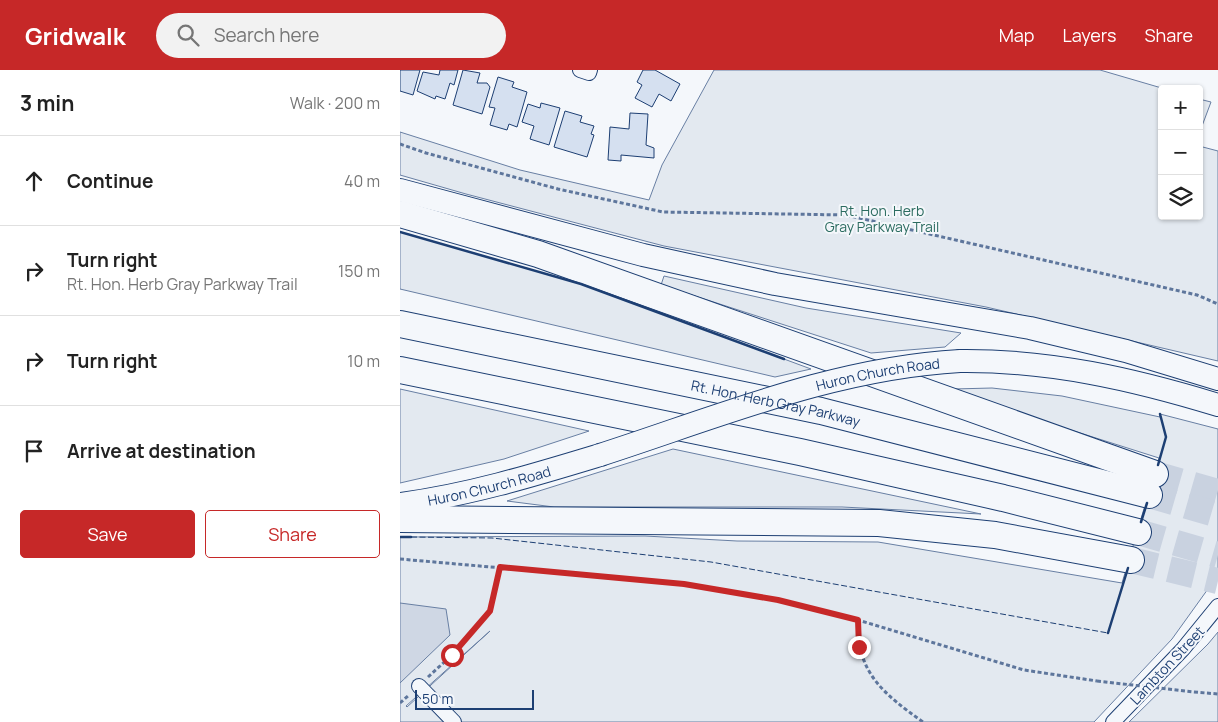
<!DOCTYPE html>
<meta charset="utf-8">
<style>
:root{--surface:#fff;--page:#f2f2f2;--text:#222;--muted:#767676;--line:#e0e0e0;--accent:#c62828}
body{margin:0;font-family:Manrope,sans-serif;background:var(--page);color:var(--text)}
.controls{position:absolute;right:15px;top:15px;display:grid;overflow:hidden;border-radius:5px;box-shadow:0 1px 4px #0004}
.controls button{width:45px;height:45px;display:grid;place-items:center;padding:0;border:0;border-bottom:1px solid var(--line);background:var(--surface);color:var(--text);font:25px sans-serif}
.scale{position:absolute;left:15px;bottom:12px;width:119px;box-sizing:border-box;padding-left:5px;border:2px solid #1d3f73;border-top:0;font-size:14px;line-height:18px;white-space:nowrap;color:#1d3f73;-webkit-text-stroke:4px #f4f7fb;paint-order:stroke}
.stop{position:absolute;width:15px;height:15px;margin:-11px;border:4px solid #c62828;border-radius:50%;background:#fff}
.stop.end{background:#c62828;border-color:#fff;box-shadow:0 1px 5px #0008}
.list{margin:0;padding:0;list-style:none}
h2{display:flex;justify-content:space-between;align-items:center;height:65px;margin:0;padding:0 20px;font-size:21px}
h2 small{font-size:16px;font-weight:400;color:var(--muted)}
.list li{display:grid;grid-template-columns:32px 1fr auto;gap:15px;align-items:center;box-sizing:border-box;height:90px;padding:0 20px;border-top:1px solid var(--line)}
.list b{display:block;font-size:19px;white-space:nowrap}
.list p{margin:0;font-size:16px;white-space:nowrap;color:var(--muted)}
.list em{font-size:16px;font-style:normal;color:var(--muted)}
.actions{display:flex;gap:10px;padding:15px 20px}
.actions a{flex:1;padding:11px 0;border:1px solid var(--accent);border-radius:5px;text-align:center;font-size:18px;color:var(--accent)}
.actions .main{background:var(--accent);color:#fff}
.icon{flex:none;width:28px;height:28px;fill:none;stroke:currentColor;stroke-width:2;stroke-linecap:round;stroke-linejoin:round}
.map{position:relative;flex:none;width:818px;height:652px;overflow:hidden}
header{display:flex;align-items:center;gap:30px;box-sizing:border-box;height:70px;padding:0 25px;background:var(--accent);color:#fff}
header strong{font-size:24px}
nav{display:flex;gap:28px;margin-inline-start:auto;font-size:18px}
.search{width:350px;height:45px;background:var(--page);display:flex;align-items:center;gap:12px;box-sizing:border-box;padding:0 18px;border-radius:28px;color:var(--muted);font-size:19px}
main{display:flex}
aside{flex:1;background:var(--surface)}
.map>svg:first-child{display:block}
.green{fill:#e3e9f0;stroke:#687fa3;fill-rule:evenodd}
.water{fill:#cfd7e4;stroke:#687fa3}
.building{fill:#d5e0f0;stroke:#1d3f73}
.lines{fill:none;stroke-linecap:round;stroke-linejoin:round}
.highway-tunnel{stroke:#c9d2e0;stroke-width:26;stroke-dasharray:26 13;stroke-linecap:butt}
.street-casing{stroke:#1d3f73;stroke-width:16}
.primary-casing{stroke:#1d3f73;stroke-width:24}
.highway-casing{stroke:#1d3f73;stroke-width:28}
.path{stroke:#5e769c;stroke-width:3;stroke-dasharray:4 2.5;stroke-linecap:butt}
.street{stroke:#f4f7fb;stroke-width:14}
.primary{stroke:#f4f7fb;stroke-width:22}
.highway{stroke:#f4f7fb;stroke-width:26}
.primary-bridge-casing{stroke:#1d3f73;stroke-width:24;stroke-linecap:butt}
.path-bridge{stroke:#5e769c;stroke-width:3;stroke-dasharray:4 2.5;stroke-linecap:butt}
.primary-bridge{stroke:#f4f7fb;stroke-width:22}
.fence{stroke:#1d3f73;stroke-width:1;stroke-dasharray:6 2.5;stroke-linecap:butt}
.wall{stroke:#1d3f73;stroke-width:2.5}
.route{stroke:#c62828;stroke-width:6}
.labels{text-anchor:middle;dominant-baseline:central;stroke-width:4;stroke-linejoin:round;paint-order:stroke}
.park-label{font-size:14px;fill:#2c6c60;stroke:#f4f7fb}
.street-label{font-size:14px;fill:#1d3f73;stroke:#f4f7fb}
</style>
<header>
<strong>Gridwalk</strong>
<div class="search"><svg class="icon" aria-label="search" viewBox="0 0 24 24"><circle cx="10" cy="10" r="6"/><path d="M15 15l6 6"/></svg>Search here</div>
<nav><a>Map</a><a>Layers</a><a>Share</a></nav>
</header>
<main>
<aside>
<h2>3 min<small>Walk · 200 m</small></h2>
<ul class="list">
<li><svg class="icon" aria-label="ahead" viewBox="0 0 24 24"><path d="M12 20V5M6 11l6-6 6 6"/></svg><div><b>Continue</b></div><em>40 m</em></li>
<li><svg class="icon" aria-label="right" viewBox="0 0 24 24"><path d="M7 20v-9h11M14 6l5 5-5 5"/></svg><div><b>Turn right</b><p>Rt. Hon. Herb Gray Parkway Trail</p></div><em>150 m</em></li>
<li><svg class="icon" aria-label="right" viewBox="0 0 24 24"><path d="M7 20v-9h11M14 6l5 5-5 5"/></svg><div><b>Turn right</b></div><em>10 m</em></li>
<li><svg class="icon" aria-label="arrive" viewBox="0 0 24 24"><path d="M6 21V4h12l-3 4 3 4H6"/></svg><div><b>Arrive at destination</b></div></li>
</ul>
<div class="actions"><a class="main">Save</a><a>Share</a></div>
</aside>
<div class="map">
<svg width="818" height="652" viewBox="0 0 818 652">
<rect width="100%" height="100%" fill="#f4f7fb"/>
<g class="green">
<polygon points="314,0 700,0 765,19 762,19 762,146 799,146 799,76 818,81 818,291 586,237 264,176 66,124 0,105 0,62 120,100 249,130 262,95"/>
<polygon points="799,29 811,32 799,64"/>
<polygon points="0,162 181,214 411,299 375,307 0,219"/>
<polygon points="264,206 406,238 561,263 545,277 471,283 261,215"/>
<path d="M592,318l70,8 98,21v-3l58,15v146l-46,64 -78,83h-694v-185l245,-1 92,5 141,1 244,41 37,-125 -101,-32 -105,-37zM90,561l-83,76 -1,-1z"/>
<polygon points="0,319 189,361 104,389 0,413"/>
<polygon points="273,379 581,444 442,437 154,437 107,431"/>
<polygon points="818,562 818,652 729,652 808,574"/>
</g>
<polygon class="water" points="0,533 46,539 50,565 0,613"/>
<g class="building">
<polygon points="0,0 20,0 13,25 0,21"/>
<polygon points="40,0 58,0 54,15 50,13 45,29 36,26 35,29 17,21 23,2 39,5"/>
<polygon points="63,0 80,3 77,13 87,13 90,17 82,44 53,35"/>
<polygon points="243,0 255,0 280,14 271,31 259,24 252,37 235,28 242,15 237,12"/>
<polygon points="98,7 114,12 112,17 127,22 117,57 109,54 107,60 90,55 95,38 89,37"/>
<polygon points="141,33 160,38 149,75 130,69 134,56 122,52 128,34 140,38"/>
<polygon points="165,41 182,46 180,52 194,56 191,64 194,65 187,87 154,77"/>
<polygon points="230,43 248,44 246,75 254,78 254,88 221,85 221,91 208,90 210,57 229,59"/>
</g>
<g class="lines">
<g class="highway-tunnel">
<polyline points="755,404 818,422"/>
<polyline points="749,425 818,445"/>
<polyline points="738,462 818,485"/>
<polyline points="731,490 818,511"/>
</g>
<defs>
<g id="street">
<polyline points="180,0 189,3 190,0"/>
<polyline points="19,616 54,652"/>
<polyline points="713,652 783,579 818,536"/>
</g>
<g id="primary">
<polyline points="0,120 243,185 375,214 630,258 726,281 818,309"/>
<path d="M560,291c89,-1 173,18 258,44"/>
<path id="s1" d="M0,434c69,-9 134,-29 200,-49"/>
</g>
<g id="highway">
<polyline points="0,144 138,184 755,404"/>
<path id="s2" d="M0,254l421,87 328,84"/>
<polyline points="0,300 400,382 603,428 738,462"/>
<polyline points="0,449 479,453 595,465 731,490"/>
</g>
</defs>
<use href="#street" class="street-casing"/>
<use href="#primary" class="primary-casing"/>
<use href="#highway" class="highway-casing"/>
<g class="path">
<polyline points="0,74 26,83 158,119 263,142 446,145 797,225 818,234"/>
<polyline points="0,489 284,514 378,530 458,550 624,600 697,611"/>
<path d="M458,550c-2,53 26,74 65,102"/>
<polyline points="28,607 52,585 90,541 100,497"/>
<polyline points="794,622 818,624"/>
<polyline points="0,633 9,625"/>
</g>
<use href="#street" class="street"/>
<use href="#primary" class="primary"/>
<use href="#highway" class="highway"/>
<defs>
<g id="primary-bridge">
<path id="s3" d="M200,385c118,-38 234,-87 360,-94"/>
</g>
</defs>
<use href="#primary-bridge" class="primary-bridge-casing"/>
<polyline class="path-bridge" points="697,611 794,622"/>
<use href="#primary-bridge" class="primary-bridge"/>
<polyline class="fence" points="11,467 92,468 311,492 708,563"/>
<g class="wall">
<polyline points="0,162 181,214 384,289"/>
<polyline points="758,395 766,367 760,344"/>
<polyline points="741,452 747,433"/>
<polyline points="0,467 11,467"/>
<polyline points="708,563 728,498"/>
</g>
</g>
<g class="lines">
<polyline class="route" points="52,585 90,541 100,497 284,514 378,530 458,550 459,577"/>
</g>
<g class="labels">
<g class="park-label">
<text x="482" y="140">Rt. Hon. Herb<tspan x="482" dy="16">Gray Parkway Trail</tspan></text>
</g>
<g class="street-label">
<text stroke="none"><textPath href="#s3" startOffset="290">Huron Church Road</textPath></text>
<text stroke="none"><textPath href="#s2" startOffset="384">Rt. Hon. Herb Gray Parkway</textPath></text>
<text stroke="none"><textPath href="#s1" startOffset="91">Huron Church Road</textPath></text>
<text transform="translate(767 595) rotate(-47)">Lambton Street</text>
</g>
</g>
</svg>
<div class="controls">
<button>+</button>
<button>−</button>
<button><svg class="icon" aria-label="layers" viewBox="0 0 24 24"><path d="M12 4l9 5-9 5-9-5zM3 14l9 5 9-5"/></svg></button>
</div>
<div class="scale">50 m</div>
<div class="stop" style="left:52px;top:585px"></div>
<div class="stop end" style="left:459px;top:577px"></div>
</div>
</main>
